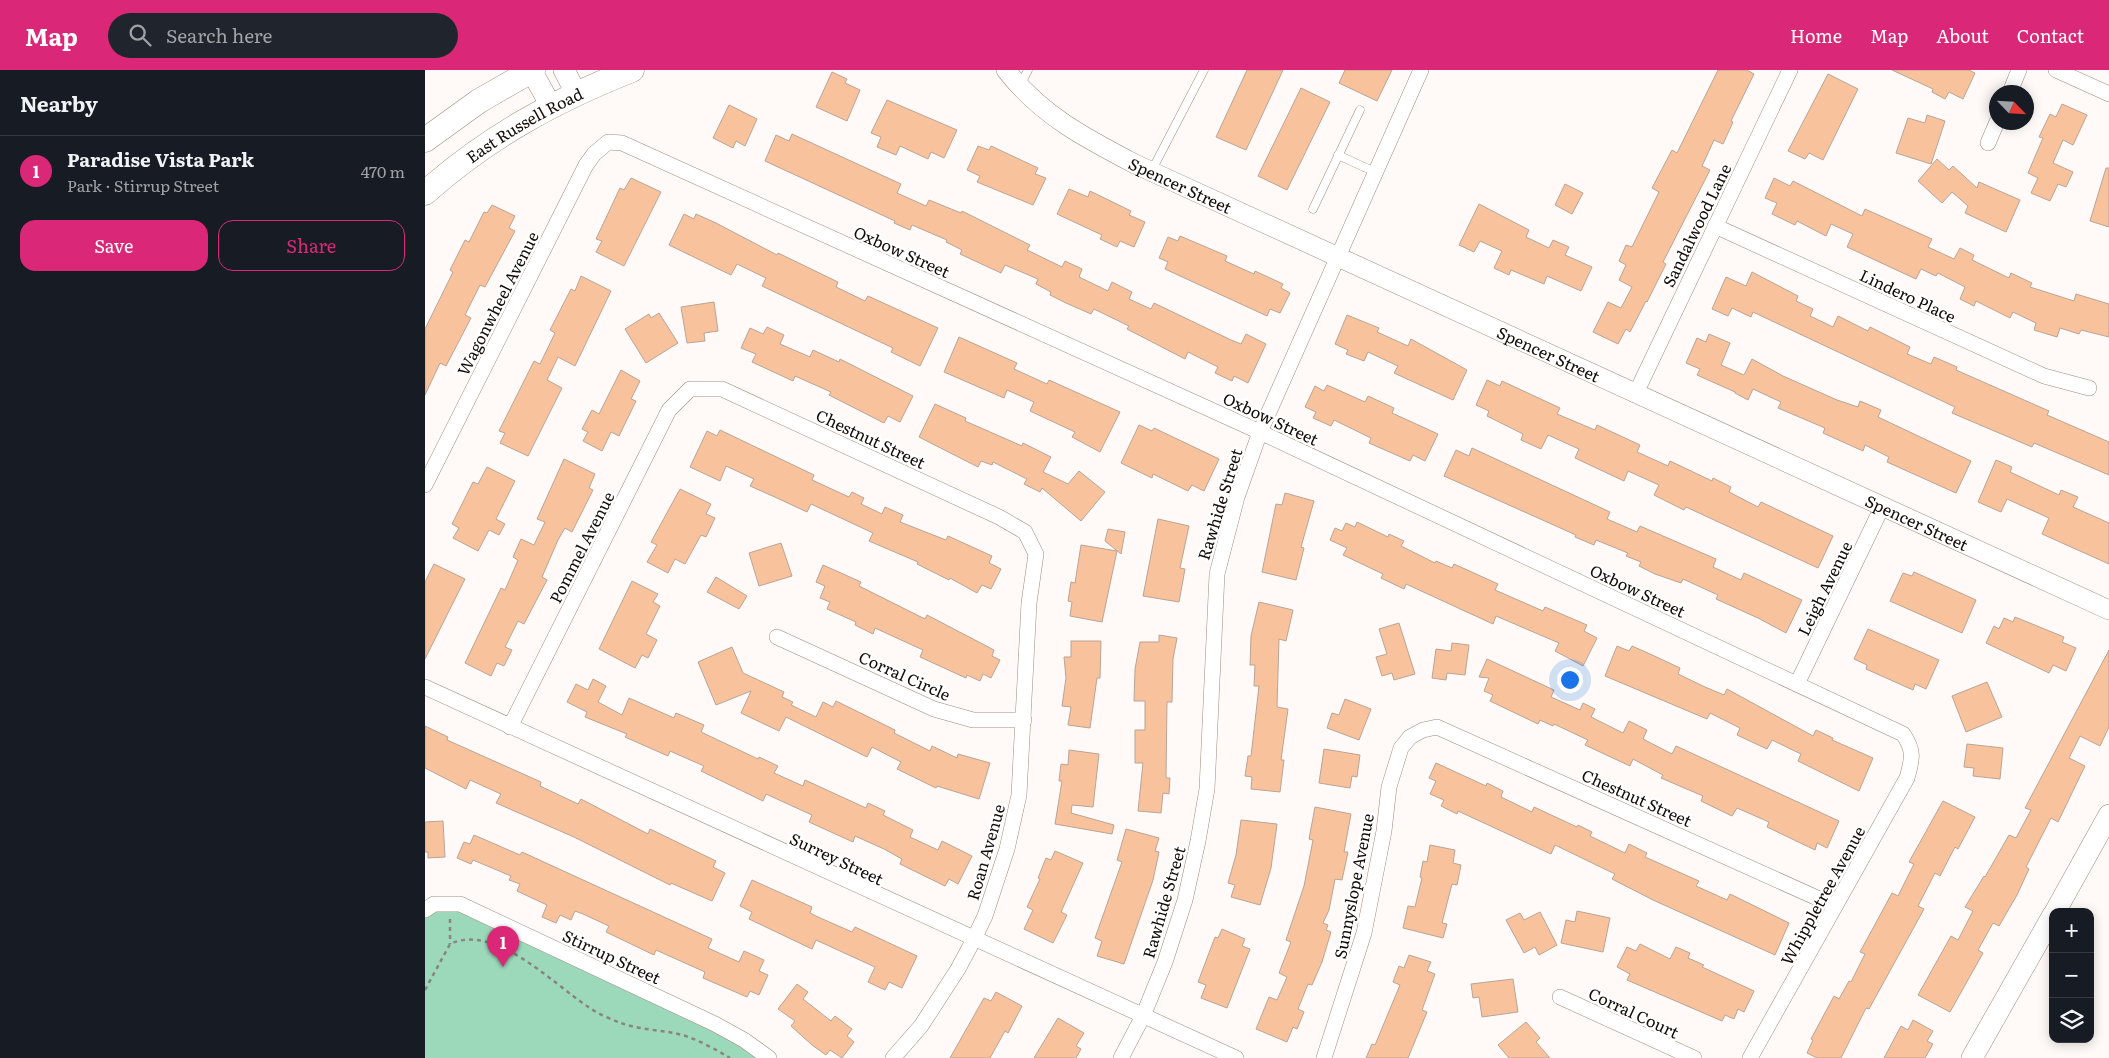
<!DOCTYPE html>
<meta charset="utf-8">
<style>
:root{--surface:#171b24;--page:#20242c;--text:#f1f3f6;--muted:#9ea1a6;--line:#363941;--accent:#db2777}
body{margin:0;font-family:Literata,serif;background:var(--page);color:var(--text)}
.controls{position:absolute;right:15px;bottom:15px;display:grid;overflow:hidden;border-radius:10px;box-shadow:0 2px 12px #0003}
.controls button{width:45px;height:45px;display:grid;place-items:center;padding:0;border:0;border-bottom:1px solid var(--line);background:var(--surface);color:var(--text);font:25px sans-serif}
.compass{position:absolute;left:1564px;top:15px;width:45px;height:45px;border-radius:50%;background:var(--surface);box-shadow:0 2px 12px #0003;rotate:115deg}
.you{position:absolute;left:1144px;top:609px;width:18px;height:18px;margin:-12px;border:4px solid #fff;border-radius:50%;background:#1a73e8;box-shadow:0 0 0 8px #1a73e833}
.badge{display:grid;place-items:center;width:32px;height:32px;border-radius:50%;background:var(--accent);color:#fff;font-size:16px;font-weight:700}
.pin{position:absolute;translate:-50% -41px;filter:drop-shadow(0 1px 2px #0008)}
.pin::after{content:'';position:absolute;top:26px;width:18px;height:15px;background:inherit;clip-path:polygon(0 0,100% 0,50% 100%)}
.list{margin:0;padding:0;list-style:none}
h2{display:flex;justify-content:space-between;align-items:center;height:65px;margin:0;padding:0 20px;font-size:21px}
h2 small{font-size:16px;font-weight:400;color:var(--muted)}
.list li{display:grid;grid-template-columns:32px 1fr auto;gap:15px;align-items:center;box-sizing:border-box;height:70px;padding:0 20px;border-top:1px solid var(--line)}
.list b{display:block;font-size:19px;white-space:nowrap}
.list p{margin:0;font-size:16px;white-space:nowrap;color:var(--muted)}
.list em{font-size:16px;font-style:normal;color:var(--muted)}
.actions{display:flex;gap:10px;padding:15px 20px}
.actions a{flex:1;padding:11px 0;border:1px solid var(--accent);border-radius:15px;text-align:center;font-size:18px;color:var(--accent)}
.actions .main{background:var(--accent);color:#fff}
.icon{flex:none;width:28px;height:28px;fill:none;stroke:currentColor;stroke-width:2;stroke-linecap:round;stroke-linejoin:round}
.map{position:relative;flex:none;width:1684px;height:988px;overflow:hidden}
header{display:flex;align-items:center;gap:30px;box-sizing:border-box;height:70px;padding:0 25px;background:var(--accent);color:#fff}
header strong{font-size:24px}
nav{display:flex;gap:28px;margin-inline-start:auto;font-size:18px}
.search{width:350px;height:45px;background:var(--page);display:flex;align-items:center;gap:12px;box-sizing:border-box;padding:0 18px;border-radius:28px;color:var(--muted);font-size:19px}
main{display:flex}
aside{flex:1;background:var(--surface)}
.map>svg:first-child{display:block}
.green{fill:#9cd9ba}
.building{fill:#f8c29c;stroke:#baa496}
.lines{fill:none;stroke-linecap:round;stroke-linejoin:round}
.service-casing{stroke:#a08b7d;stroke-width:9}
.minor-casing{stroke:#a08b7d;stroke-width:16}
.tertiary-casing{stroke:#a08b7d;stroke-width:20}
.secondary-casing{stroke:#a08b7d;stroke-width:22}
.primary-casing{stroke:#a08b7d;stroke-width:25}
.path{stroke:#8b8481;stroke-width:2.5;stroke-dasharray:4 4;stroke-linecap:butt}
.service{stroke:#fff;stroke-width:8}
.minor{stroke:#fff;stroke-width:15}
.tertiary{stroke:#fff;stroke-width:19}
.secondary{stroke:#fff;stroke-width:21}
.primary{stroke:#fff;stroke-width:24}
.labels{text-anchor:middle;dominant-baseline:central;stroke-width:5;stroke-linejoin:round;paint-order:stroke}
.street-label{font-size:16px;fill:#130b07;stroke:#fff}
</style>
<header>
<strong>Map</strong>
<div class="search"><svg class="icon" aria-label="search" viewBox="0 0 24 24"><circle cx="10" cy="10" r="6"/><path d="M15 15l6 6"/></svg>Search here</div>
<nav><a>Home</a><a>Map</a><a>About</a><a>Contact</a></nav>
</header>
<main>
<aside>
<h2>Nearby<small></small></h2>
<ul class="list">
<li><span class="badge">1</span><div><b>Paradise Vista Park</b><p>Park · Stirrup Street</p></div><em>470 m</em></li>
</ul>
<div class="actions"><a class="main">Save</a><a>Share</a></div>
</aside>
<div class="map">
<svg width="1684" height="988" viewBox="0 0 1684 988">
<rect width="100%" height="100%" fill="#fffaf7"/>
<polygon class="green" points="18,833 278,953 334,988 0,988 0,841"/>
<g class="building">
<polygon points="822,0 858,0 821,80 791,67"/>
<polygon points="920,0 967,0 952,31 914,13"/>
<polygon points="1293,0 1322,0 1329,4 1306,51 1308,52 1298,74 1289,70 1277,96 1285,100 1238,192 1241,194 1222,232 1221,231 1205,262 1201,259 1193,274 1168,262 1183,232 1196,238 1207,217 1194,210 1201,195 1194,191 1201,175 1207,177 1234,122 1227,118 1247,80 1252,83"/>
<polygon points="1467,0 1544,0 1550,3 1538,29 1524,22 1520,29 1507,22 1508,19"/>
<polygon points="407,2 422,9 420,13 435,20 422,51 391,37"/>
<polygon points="1403,4 1433,19 1398,90 1384,83 1380,89 1363,81"/>
<polygon points="876,18 905,32 862,120 833,106"/>
<polygon points="462,30 532,60 519,88 506,82 503,89 475,76 471,85 452,77 456,67 446,63"/>
<polygon points="1637,34 1662,45 1648,75 1638,70 1628,93 1648,102 1641,117 1633,114 1625,131 1606,123 1613,108 1603,103 1618,68 1614,67 1625,44 1631,47"/>
<polygon points="304,35 332,49 320,76 311,71 308,78 288,68"/>
<polygon points="1502,45 1520,51 1506,94 1471,83 1483,48 1500,53"/>
<polygon points="367,64 476,114 472,123 501,136 504,130 536,143 537,141 605,175 602,180 637,197 640,191 657,199 654,207 683,221 687,212 707,222 704,229 726,239 729,233 806,270 816,274 821,264 841,274 823,313 809,306 807,311 790,303 793,297 763,282 760,289 702,259 704,256 669,239 666,244 641,233 625,225 626,222 611,214 613,209 580,195 576,203 535,184 537,180 521,172 522,170 487,155 485,160 469,153 470,151 340,91 351,65 364,71"/>
<polygon points="553,76 564,80 566,76 613,98 610,104 621,108 608,135 552,112 555,106 542,100"/>
<polygon points="1512,89 1524,100 1528,96 1552,118 1554,112 1595,130 1581,162 1540,143 1543,136 1527,122 1517,133 1493,111"/>
<polygon points="1681,98 1684,98 1684,157 1665,151"/>
<polygon points="206,108 236,122 199,196 171,182 177,171 171,169 195,118 199,120"/>
<polygon points="1349,108 1365,116 1368,111 1437,146 1440,139 1507,169 1503,177 1529,189 1535,178 1549,185 1547,190 1584,208 1586,203 1607,213 1605,217 1649,231 1651,224 1684,234 1684,267 1656,260 1654,264 1635,258 1632,267 1609,260 1611,253 1588,242 1585,248 1551,231 1549,236 1535,229 1540,217 1513,203 1511,206 1496,199 1491,209 1422,177 1428,164 1406,154 1401,166 1372,151 1370,155 1347,144 1352,133 1340,128"/>
<polygon points="1140,114 1158,123 1147,144 1130,135"/>
<polygon points="644,119 663,127 665,121 706,141 704,145 720,152 709,177 695,171 692,177 675,169 677,165 632,144"/>
<polygon points="1054,134 1104,160 1101,167 1124,178 1128,170 1144,177 1140,185 1167,197 1156,221 1122,206 1119,214 1086,200 1084,205 1069,198 1077,181 1055,171 1049,182 1034,175"/>
<polygon points="67,135 90,146 84,158 90,161 60,217 55,215 40,245 46,248 21,296 15,293 0,325 0,259 28,202 25,200 40,170 44,172 59,142 62,143"/>
<polygon points="259,144 269,149 271,144 291,153 352,185 353,183 413,212 411,217 440,231 443,226 513,258 495,296 466,282 468,278 337,216 341,208 312,194 306,205 244,175"/>
<polygon points="755,166 802,186 800,191 829,204 830,201 858,214 856,218 865,223 855,243 845,239 842,246 740,199 743,192 734,188 743,167 753,171"/>
<polygon points="1327,202 1373,226 1371,231 1388,239 1385,246 1408,257 1413,246 1443,261 1445,257 1485,277 1482,284 1506,294 1509,287 1532,297 1531,300 1624,341 1622,345 1684,372 1684,405 1609,373 1607,377 1527,343 1530,337 1328,242 1326,247 1307,238 1303,246 1287,239 1301,207 1321,216"/>
<polygon points="156,206 186,221 150,296 133,287 122,310 137,318 103,386 75,373 80,363 74,361 109,291 115,294 130,263 125,260 146,219 150,221"/>
<polygon points="289,232 293,261 279,263 280,271 262,273 256,237"/>
<polygon points="234,243 253,273 221,293 200,259 224,244 226,248"/>
<polygon points="922,245 954,258 952,262 983,276 986,269 1042,300 1028,330 969,303 973,296 943,282 939,291 921,284 923,280 910,274"/>
<polygon points="342,257 359,265 355,274 385,287 388,280 414,292 415,289 488,326 475,352 463,346 459,353 404,325 406,322 370,306 368,311 327,292 331,284 316,278 325,258 338,264"/>
<polygon points="1284,264 1305,273 1296,295 1319,305 1327,289 1358,306 1412,330 1433,337 1435,331 1456,340 1453,347 1546,391 1531,423 1462,392 1464,387 1440,375 1438,381 1398,363 1400,358 1353,338 1356,332 1328,319 1323,330 1310,323 1310,322 1272,305 1275,299 1261,293 1272,268 1281,272"/>
<polygon points="534,267 592,293 589,299 622,314 624,310 695,342 675,382 647,367 650,362 605,341 609,332 582,320 579,328 519,302"/>
<polygon points="196,300 215,311 206,329 211,331 194,366 186,362 177,381 158,371 163,362 157,359 167,340 174,344"/>
<polygon points="1062,310 1075,316 1077,311 1135,338 1132,344 1170,360 1172,355 1215,375 1212,382 1243,396 1245,391 1287,411 1288,408 1306,417 1304,422 1333,437 1336,432 1408,466 1393,498 1261,437 1259,440 1229,425 1234,415 1203,401 1199,411 1150,388 1154,379 1123,365 1116,379 1096,370 1098,364 1062,346 1064,341 1051,335"/>
<polygon points="902,315 940,332 943,326 969,338 967,343 1013,364 1000,391 988,385 985,391 944,373 946,368 909,350 906,356 888,348 891,342 880,337 890,316 899,321"/>
<polygon points="510,334 541,348 540,351 597,376 598,373 626,387 618,402 643,414 654,401 680,422 656,451 617,418 615,422 599,414 602,409 568,392 567,395 556,391 553,397 494,367"/>
<polygon points="714,355 727,361 729,358 794,389 779,421 767,415 763,421 728,404 727,408 696,393"/>
<polygon points="295,360 389,405 387,410 424,427 427,422 439,428 436,434 457,444 460,437 478,445 475,452 521,470 523,466 567,486 564,493 576,499 566,519 557,515 552,523 525,508 524,510 492,494 493,492 444,471 448,463 386,434 382,442 352,428 325,416 329,409 301,396 295,411 265,397 282,361 292,366"/>
<polygon points="1047,378 1185,442 1182,449 1212,462 1215,456 1291,489 1288,497 1316,510 1319,503 1377,530 1361,563 1333,548 1291,529 1293,525 1258,509 1256,513 1230,504 1214,496 1216,492 1201,486 1203,483 1171,470 1169,475 1150,467 1151,465 1019,406 1031,380 1044,386"/>
<polygon points="139,389 170,404 164,418 168,420 147,462 140,458 133,470 117,507 122,510 99,554 93,551 80,577 87,580 79,596 72,593 66,606 40,593 76,518 80,520 93,490 88,487 96,469 109,475 120,452 112,449"/>
<polygon points="1571,390 1587,397 1585,402 1634,425 1636,420 1653,427 1648,437 1684,453 1684,494 1617,464 1624,448 1582,429 1576,442 1553,432"/>
<polygon points="62,397 90,411 71,449 80,454 74,465 64,460 53,481 28,468 34,458 27,454 48,412 53,414"/>
<polygon points="255,419 286,434 281,444 290,448 281,467 276,465 260,494 250,489 243,503 222,492 232,475 226,472"/>
<polygon points="860,423 889,431 876,477 879,478 871,510 837,502 851,434 857,435"/>
<polygon points="733,449 764,456 755,498 760,499 754,532 718,526"/>
<polygon points="932,452 963,467 964,464 979,471 976,476 1010,493 1011,491 1027,498 1029,494 1073,514 1070,520 1118,541 1120,537 1162,555 1159,561 1172,568 1158,596 1130,581 1134,573 1071,546 1068,554 981,514 979,519 956,508 958,504 918,485 922,478 905,470 910,458 917,461 921,453 930,457"/>
<polygon points="683,459 700,462 696,484 680,471"/>
<polygon points="356,473 367,506 334,516 324,483"/>
<polygon points="656,475 692,481 677,552 645,546 647,532 643,531 646,512 650,513"/>
<polygon points="9,494 40,509 0,589 0,512"/>
<polygon points="398,495 436,512 434,516 500,549 502,545 569,580 567,586 575,590 566,608 558,604 555,611 542,605 541,608 495,587 498,580 450,558 448,564 430,555 431,552 402,539 405,532 395,528 400,516 391,512"/>
<polygon points="1489,502 1551,530 1537,563 1465,531 1478,503 1487,506"/>
<polygon points="291,507 322,526 314,539 282,522"/>
<polygon points="207,511 233,524 228,532 235,536 221,564 232,570 223,588 217,585 210,598 174,579"/>
<polygon points="834,532 868,540 861,571 854,569 852,637 863,639 856,690 859,690 855,722 826,719 827,707 820,706 823,686 826,686 834,616 829,616 830,595 825,595 826,566"/>
<polygon points="1590,547 1639,567 1637,572 1651,578 1641,601 1628,595 1624,603 1561,573 1569,556 1574,559 1579,548 1588,552"/>
<polygon points="974,553 990,604 969,610 967,603 957,606 951,587 962,584 954,559"/>
<polygon points="1443,559 1514,590 1501,619 1490,614 1488,620 1441,599 1442,595 1429,589"/>
<polygon points="734,565 752,568 748,589 747,632 742,632 741,708 745,708 744,724 738,723 736,743 713,741 718,693 710,693 710,660 720,660 720,631 709,631 710,599 715,572 734,572"/>
<polygon points="646,571 676,571 675,608 672,608 665,658 643,655 646,637 637,636 641,608 639,587 646,587"/>
<polygon points="1027,573 1044,575 1040,605 1022,603 1021,610 1007,608 1011,579 1026,581"/>
<polygon points="1192,576 1204,581 1207,576 1225,584 1255,598 1253,604 1280,617 1299,625 1302,619 1388,666 1391,660 1408,668 1407,670 1448,688 1434,721 1373,691 1376,684 1347,670 1342,679 1312,665 1315,658 1285,643 1282,649 1180,606"/>
<polygon points="307,577 318,603 359,622 357,627 368,632 366,635 391,647 398,632 408,637 411,631 470,660 469,663 505,681 507,676 532,688 533,684 565,693 554,729 512,716 511,718 472,699 476,692 447,677 442,687 361,647 354,661 316,643 326,621 291,635 273,592"/>
<polygon points="1684,580 1684,657 1675,676 1655,666 1644,688 1660,696 1633,752 1626,748 1601,797 1604,799 1592,825 1574,856 1568,853 1553,880 1558,883 1525,942 1493,925 1526,866 1533,870 1548,841 1540,837 1559,806 1560,807 1584,765 1591,768 1606,740 1600,738"/>
<polygon points="1062,589 1129,620 1126,627 1155,640 1158,633 1170,639 1166,647 1198,663 1204,651 1222,660 1218,669 1247,684 1251,676 1414,751 1402,778 1392,773 1390,780 1342,757 1344,752 1312,738 1307,746 1276,731 1278,726 1236,708 1238,705 1208,689 1205,696 1160,675 1163,670 1129,654 1128,656 1115,650 1113,654 1065,631 1068,625 1059,621 1064,608 1054,607"/>
<polygon points="168,609 181,616 173,632 197,645 204,628 249,648 251,643 279,655 276,662 333,689 334,687 353,696 349,703 378,716 380,710 441,738 443,733 460,741 458,745 488,760 485,767 513,780 517,771 547,786 533,814 524,809 520,816 475,794 477,789 459,779 430,766 428,772 384,752 387,745 341,724 338,731 276,701 279,696 245,681 243,686 200,667 202,664 160,647 162,642 142,632 151,614 163,620"/>
<polygon points="1562,612 1577,647 1541,662 1527,626"/>
<polygon points="920,629 946,639 934,670 902,658 907,643 914,645"/>
<polygon points="0,656 23,667 22,670 116,712 115,716 153,734 156,729 223,764 225,759 291,791 288,797 300,803 287,831 246,813 245,815 149,767 71,733 76,724 45,710 41,719 0,698"/>
<polygon points="1542,674 1578,678 1575,709 1548,706 1549,698 1539,697"/>
<polygon points="899,679 935,685 932,707 927,706 925,718 894,713"/>
<polygon points="644,680 674,684 668,737 647,735 646,743 689,755 687,764 630,754 637,711 634,711 636,694 643,695"/>
<polygon points="1011,693 1061,716 1062,713 1078,721 1076,727 1107,742 1109,737 1152,757 1153,755 1167,762 1165,766 1200,783 1204,774 1222,783 1220,787 1274,811 1271,816 1302,830 1305,824 1364,853 1350,885 1228,830 1187,809 1190,804 1130,775 1126,784 1033,741 1032,744 1016,736 1019,730 1005,724 1011,711 1004,708"/>
<polygon points="1518,731 1550,747 1533,779 1530,777 1515,806 1510,803 1493,836 1499,839 1444,939 1441,938 1416,988 1392,988 1382,983 1388,970 1386,969 1409,926 1414,929 1424,911 1426,912 1440,884 1435,882 1467,823 1473,826 1489,794 1484,792"/>
<polygon points="890,737 926,744 919,782 923,782 917,810 910,809 904,840 898,853 903,855 901,860 906,862 897,892 887,915 883,914 873,939 879,942 872,959 868,957 862,972 831,959 844,927 852,930 862,907 854,903 866,872 861,870 879,816 888,770 884,769"/>
<polygon points="816,750 852,754 846,798 835,835 806,827 810,815 803,813 811,785"/>
<polygon points="18,751 20,787 3,788 3,782 0,782 0,752"/>
<polygon points="701,759 734,768 730,781 734,782 728,810 699,894 672,886 677,871 670,868 697,792 692,790"/>
<polygon points="49,765 95,785 97,782 287,869 283,878 314,892 319,881 339,890 334,901 343,905 334,925 325,921 322,927 278,908 280,902 231,880 229,885 181,862 184,856 158,844 150,841 146,850 135,845 131,853 117,847 122,835 92,821 95,814 84,810 86,806 48,790 46,794 32,788 39,772 45,774"/>
<polygon points="1005,775 1030,780 1028,793 1036,795 1032,815 1027,814 1017,853 1022,854 1018,868 978,858 983,836 990,837 997,808 995,807 998,791 1002,792"/>
<polygon points="630,781 658,793 636,842 642,845 628,873 599,859 608,840 602,837 615,809 613,808 621,788 626,790"/>
<polygon points="327,810 387,837 385,843 393,847 427,862 430,857 492,886 477,918 464,912 460,920 443,912 450,897 391,870 387,879 324,849 327,842 315,836"/>
<polygon points="1152,841 1185,848 1178,882 1136,873 1141,850 1150,852"/>
<polygon points="1115,842 1132,875 1114,885 1110,877 1099,883 1081,850 1095,843 1099,850"/>
<polygon points="797,859 820,869 817,876 825,879 802,938 776,928 781,915 773,912 790,867 793,868"/>
<polygon points="1215,874 1245,889 1251,877 1265,883 1263,888 1279,895 1277,897 1329,921 1319,942 1313,939 1309,949 1300,945 1297,951 1202,910 1205,904 1192,897 1202,877 1211,881"/>
<polygon points="984,885 1006,892 1002,901 1010,904 997,940 1002,942 983,988 941,988 947,974 950,975 975,915 968,912 974,896 979,898"/>
<polygon points="1088,909 1093,942 1057,947 1054,927 1048,928 1046,914"/>
<polygon points="372,914 383,922 378,929 406,951 410,946 427,959 422,966 429,972 417,988 405,980 401,985 387,975 366,956 370,951 353,939"/>
<polygon points="571,922 597,936 583,963 580,961 565,988 525,988 559,928 566,931"/>
<polygon points="633,948 659,963 651,976 656,979 651,988 609,988"/>
<polygon points="1488,950 1508,961 1502,971 1508,974 1500,988 1459,988 1476,956 1483,960"/>
<polygon points="1101,952 1115,968 1111,972 1125,988 1084,988 1073,975"/>
</g>
<g class="lines">
<defs>
<g id="service">
<polyline points="595,16 603,0"/>
<polyline points="913,85 950,102"/>
<polyline points="727,100 779,0"/>
<polyline points="888,139 935,40"/>
</g>
<g id="minor">
<polyline points="1631,0 1684,24"/>
<polyline points="1585,22 1594,0"/>
<polyline points="1563,73 1572,52"/>
<polyline points="1290,156 1619,306 1664,318"/>
<polyline points="1210,325 1365,0"/>
<path d="M0,415l161,-320 8,-11 14,-12 14,1 638,289 643,302c12,17 9,26 4,44l-157,280"/>
<polyline points="352,567 509,639 548,650 599,650"/>
<polyline points="1372,614 1457,437"/>
<polyline points="0,617 811,988"/>
<polyline points="85,657 244,340 265,319 297,319 574,447 600,462 611,484 604,533 594,725 582,779 560,846 549,869 533,899 496,956 468,988"/>
<polyline points="0,840 9,834 35,834 290,954 319,970 344,988"/>
<polyline points="1135,927 1269,988"/>
<polyline points="696,988 718,946 740,892 760,830 773,771 782,719 792,504 812,427 835,362 996,0"/>
<polyline points="899,988 939,863 959,761 964,717 976,678 985,667 998,660 1012,657 1410,836"/>
</g>
<g id="tertiary">
<path id="s1" d="M581,0c35,45 79,68 129,94l974,446"/>
</g>
<g id="secondary">
<polyline points="106,0 126,36"/>
<polyline points="139,0 151,23"/>
<polyline points="1630,842 1684,745"/>
<polyline points="1547,988 1628,845"/>
</g>
<g id="primary">
<polyline points="0,70 54,31 108,0"/>
<path id="s2" d="M0,123c63,-56 129,-92 207,-123"/>
</g>
</defs>
<use href="#service" class="service-casing"/>
<use href="#minor" class="minor-casing"/>
<use href="#tertiary" class="tertiary-casing"/>
<use href="#secondary" class="secondary-casing"/>
<use href="#primary" class="primary-casing"/>
<g class="path">
<polyline points="25,849 25,874"/>
<path d="M0,920l25,-46c45,-21 102,39 137,62 9,7 23,13 34,17 17,6 36,7 53,10 20,4 39,15 56,25"/>
</g>
<use href="#service" class="service"/>
<use href="#minor" class="minor"/>
<use href="#tertiary" class="tertiary"/>
<use href="#secondary" class="secondary"/>
<use href="#primary" class="primary"/>
</g>
<g class="labels">
<g class="street-label">
<text stroke="none"><textPath href="#s2" startOffset="121">East Russell Road</textPath></text>
<text stroke="none"><textPath href="#s1" startOffset="211">Spencer Street</textPath></text>
<text transform="translate(1271 155) rotate(-64)">Sandalwood Lane</text>
<text transform="translate(477 181) rotate(24)">Oxbow Street</text>
<text transform="translate(1483 225) rotate(25)">Lindero Place</text>
<text transform="translate(72 233) rotate(-63)">Wagonwheel Avenue</text>
<text stroke="none"><textPath href="#s1" startOffset="616">Spencer Street</textPath></text>
<text transform="translate(846 348) rotate(25)">Oxbow Street</text>
<text transform="translate(446 368) rotate(25)">Chestnut Street</text>
<text transform="translate(794 434) rotate(-73)">Rawhide Street</text>
<text stroke="none"><textPath href="#s1" startOffset="1021">Spencer Street</textPath></text>
<text transform="translate(156 477) rotate(-63)">Pommel Avenue</text>
<text transform="translate(1399 518) rotate(-64)">Leigh Avenue</text>
<text transform="translate(1213 520) rotate(25)">Oxbow Street</text>
<text transform="translate(480 605) rotate(24)">Corral Circle</text>
<text transform="translate(1212 727) rotate(24)">Chestnut Street</text>
<text transform="translate(560 782) rotate(-74)">Roan Avenue</text>
<text transform="translate(412 788) rotate(25)">Surrey Street</text>
<text transform="translate(928 816) rotate(-79)">Sunnyslope Avenue</text>
<text transform="translate(1397 825) rotate(-61)">Whippletree Avenue</text>
<text transform="translate(738 832) rotate(-74)">Rawhide Street</text>
<text transform="translate(187 886) rotate(25)">Stirrup Street</text>
<text transform="translate(1209 942) rotate(25)">Corral Court</text>
</g>
</g>
</svg>
<div class="controls">
<button>+</button>
<button>−</button>
<button><svg class="icon" aria-label="layers" viewBox="0 0 24 24"><path d="M12 4l9 5-9 5-9-5zM3 14l9 5 9-5"/></svg></button>
</div>
<svg class="compass" viewBox="-18 -18 36 36"><path d="M0-13l5 13h-10z" fill="#e53935"/><path d="M0 13l5-13h-10z" fill="#9ea1a6"/></svg>
<div class="you"></div>
<div class="pin badge" style="left:78px;top:897px">1</div>
</div>
</main>
